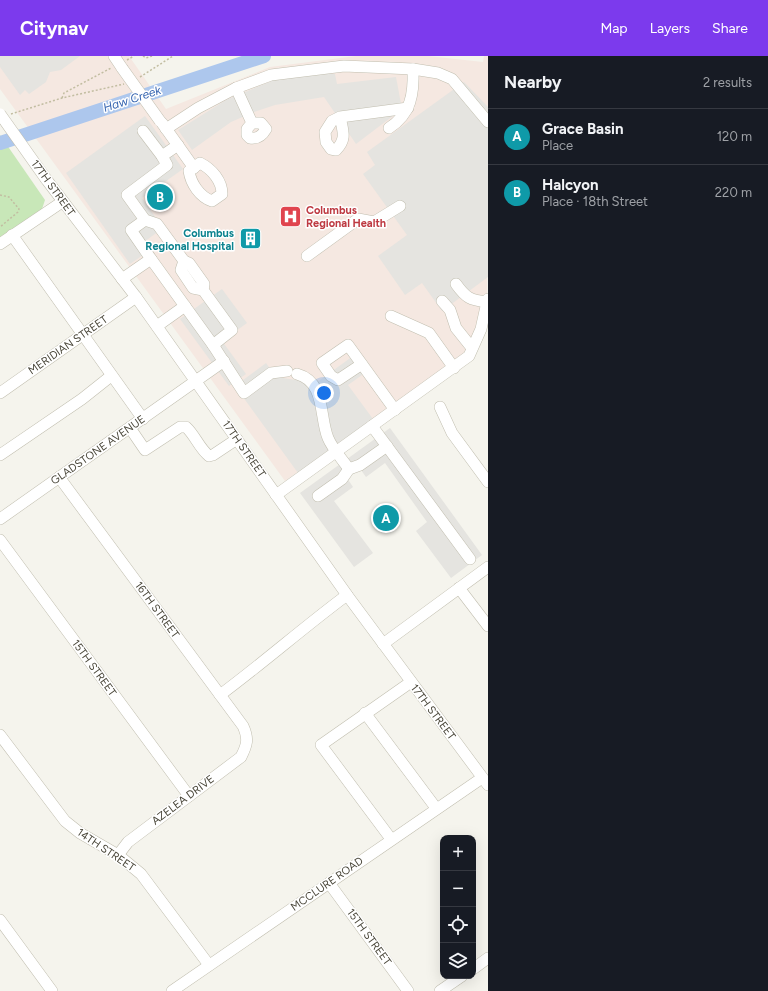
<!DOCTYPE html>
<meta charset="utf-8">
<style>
:root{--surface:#171b24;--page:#242831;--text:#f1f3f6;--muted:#9ea1a6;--line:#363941;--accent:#7c3aed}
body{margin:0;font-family:Figtree,sans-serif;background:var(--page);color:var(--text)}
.controls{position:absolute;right:12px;bottom:12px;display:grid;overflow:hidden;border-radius:8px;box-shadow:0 4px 16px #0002}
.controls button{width:36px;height:36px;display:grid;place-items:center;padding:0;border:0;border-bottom:1px solid var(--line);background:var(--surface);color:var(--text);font:20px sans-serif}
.you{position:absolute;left:324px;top:337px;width:14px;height:14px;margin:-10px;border:3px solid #fff;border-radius:50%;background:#1a73e8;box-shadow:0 0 0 6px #1a73e833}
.badge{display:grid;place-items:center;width:26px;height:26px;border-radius:50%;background:var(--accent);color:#fff;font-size:13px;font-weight:700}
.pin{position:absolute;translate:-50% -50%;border:2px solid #fff;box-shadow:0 1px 4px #0006}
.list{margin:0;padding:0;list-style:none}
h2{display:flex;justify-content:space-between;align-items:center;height:52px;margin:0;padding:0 16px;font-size:17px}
h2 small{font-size:13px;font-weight:400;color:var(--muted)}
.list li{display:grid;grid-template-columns:26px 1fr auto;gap:12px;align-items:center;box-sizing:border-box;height:56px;padding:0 16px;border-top:1px solid var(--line)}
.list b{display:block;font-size:15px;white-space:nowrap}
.list p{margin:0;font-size:13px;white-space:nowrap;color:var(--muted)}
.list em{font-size:13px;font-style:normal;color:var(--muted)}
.icon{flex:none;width:22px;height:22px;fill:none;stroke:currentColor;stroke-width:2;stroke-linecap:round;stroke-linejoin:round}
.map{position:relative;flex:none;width:488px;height:935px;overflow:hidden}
header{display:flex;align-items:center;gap:24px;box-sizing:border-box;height:56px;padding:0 20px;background:var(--accent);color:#fff}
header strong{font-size:19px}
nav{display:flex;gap:22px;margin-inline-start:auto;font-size:14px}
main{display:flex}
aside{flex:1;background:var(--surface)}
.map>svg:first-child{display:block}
.medical{fill:#f5e8e1}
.green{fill:#c8e7b8}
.parking{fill:#e5e4e0}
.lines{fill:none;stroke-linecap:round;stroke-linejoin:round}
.river{stroke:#adc7ed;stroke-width:14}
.minor-casing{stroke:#c1beaf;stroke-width:12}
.path{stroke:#c2bda1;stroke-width:1.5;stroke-dasharray:2 2;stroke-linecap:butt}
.minor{stroke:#fff;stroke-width:11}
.minor-bridge-casing{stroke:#c1beaf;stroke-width:12;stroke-linecap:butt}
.minor-bridge{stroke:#fff;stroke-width:11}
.labels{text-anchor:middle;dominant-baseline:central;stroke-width:3;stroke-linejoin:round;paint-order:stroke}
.street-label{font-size:11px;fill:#4a473a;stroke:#fff}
.health-label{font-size:11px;font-weight:bold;fill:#be3a42;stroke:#fff;text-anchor:start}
.culture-label{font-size:11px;font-weight:bold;fill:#0d838f;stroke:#fff;text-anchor:end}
.water-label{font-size:12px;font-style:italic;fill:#3866b1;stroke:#fff}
</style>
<header>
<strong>Citynav</strong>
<nav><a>Map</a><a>Layers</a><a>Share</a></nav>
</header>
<main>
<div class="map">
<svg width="488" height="935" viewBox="0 0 488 935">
<rect width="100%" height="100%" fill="#f5f4ed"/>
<polygon class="medical" points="0,0 129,0 166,53 270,11 356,0 428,0 483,6 484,0 488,0 487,270 460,301 285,425 0,33"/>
<polygon class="green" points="0,79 45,144 42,153 0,185"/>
<g class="parking">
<polygon points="0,0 80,0 61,14 50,16 46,26 29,38 25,34 20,39 0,11"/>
<polygon points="313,17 335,18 337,28 396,21 402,53 356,88 324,41 275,49 254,56 231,66 192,94 178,74 226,44 274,24"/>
<polygon points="464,26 488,51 488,221 442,255 422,227 405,239 378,200 407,179 363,118 375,109 367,96"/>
<polygon points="145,60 183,113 142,142 163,172 144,186 150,194 130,208 66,117"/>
<polygon points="222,233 247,267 222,285 246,318 229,330 180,263"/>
<polygon points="353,300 365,317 348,329 373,363 298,417 235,330 266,307 276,321 303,325 309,332"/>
<polygon points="390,372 482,499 451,522 416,475 427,466 385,407 366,421 356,407 343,416 353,431 334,445 373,497 354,511 300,437"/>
</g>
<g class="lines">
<polyline class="river" points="0,87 264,0"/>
<defs>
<g id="minor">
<polyline points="114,0 122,12"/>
<path d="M236,32l16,35 -5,6v6l3,3c8,1 12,-2 16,-9l-5,-6h-9"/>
<path d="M340,61l-8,4 -7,11 1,10 5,7 5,1c11,-11 7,-19 4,-33l68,-9"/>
<polyline points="162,67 194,112"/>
<path d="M389,72c22,-14 25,-34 24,-59"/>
<polyline points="166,73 198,52 236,32 271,19 344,10 413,13 438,17 452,23 488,66"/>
<polyline points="143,75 162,100"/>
<polyline points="178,89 162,100 167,109 127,139 145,164 157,168 184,205 181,214 193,232 203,234 232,274 213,289"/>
<path d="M200,107c12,6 22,18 22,31l-10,7c-12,-4 -21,-17 -23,-30z"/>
<polyline points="46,123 136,241 347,539 488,729"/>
<polyline points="145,164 131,174 151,203"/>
<polyline points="12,179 143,363"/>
<polyline points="0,188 62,146"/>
<polyline points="307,200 358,163 374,166 400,150"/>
<polyline points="184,205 189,207 204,228 203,234"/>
<polyline points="122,223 151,203 213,289 244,337 271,317 287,315"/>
<path d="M456,228c10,14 14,16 31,18l1,-3"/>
<polyline points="442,245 450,254 456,272 472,292"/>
<polyline points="391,260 429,277 454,312"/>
<polyline points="157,270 185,250"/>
<polyline points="362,308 338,324 331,320 322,307 348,289 395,354"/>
<path d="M297,318c29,8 22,42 31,64 4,10 14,21 21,31"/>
<polyline points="0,337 136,241"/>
<polyline points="440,351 452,377 488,426"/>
<polyline points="372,370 470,503"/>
<path d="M130,372l15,22 35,-23h6c9,8 13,21 23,29l4,-1 24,-16"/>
<polyline points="0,399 82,343 111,320"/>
<path d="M59,421l184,249c6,13 4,19 -2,31l-113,85 -10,13"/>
<polyline points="276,439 469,300 481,273 487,246"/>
<polyline points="318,440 342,423 349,413 360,409 387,390"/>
<polyline points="0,463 224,305"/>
<polyline points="0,484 189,740"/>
<polyline points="459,532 488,570"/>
<polyline points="383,588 488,511"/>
<path d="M220,639c43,-32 84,-68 127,-100"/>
<polyline points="365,657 436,752"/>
<polyline points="0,679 65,765 80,777 118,799 141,818 209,909"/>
<polyline points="391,783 321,689 411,626"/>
<polyline points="329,827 408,935"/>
<polyline points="0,864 52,935"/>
<polyline points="473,913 488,902"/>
<polyline points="172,935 482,722"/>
<polyline points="440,935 462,920"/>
</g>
</defs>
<use href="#minor" class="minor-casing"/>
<g class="path">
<polyline points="143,0 146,2 152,0"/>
<polyline points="127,4 134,0"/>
<polyline points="140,21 173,0"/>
<polyline points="62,42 64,37 111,12"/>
<polyline points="11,58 62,42 124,28"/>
<polyline points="0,139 9,141 19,153 18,156 0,171"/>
</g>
<use href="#minor" class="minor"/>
<defs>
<g id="minor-bridge">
<polyline points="122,12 160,65"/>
<polyline points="0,58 46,123"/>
</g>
</defs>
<use href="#minor-bridge" class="minor-bridge-casing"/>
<use href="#minor-bridge" class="minor-bridge"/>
</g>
<defs>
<symbol id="hospital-square" viewBox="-11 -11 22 22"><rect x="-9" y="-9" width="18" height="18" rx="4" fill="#e0444e" stroke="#fff"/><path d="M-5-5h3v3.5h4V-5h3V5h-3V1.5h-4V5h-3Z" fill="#fff"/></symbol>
<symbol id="building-square" viewBox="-11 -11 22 22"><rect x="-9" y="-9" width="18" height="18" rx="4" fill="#0f9aa8" stroke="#fff"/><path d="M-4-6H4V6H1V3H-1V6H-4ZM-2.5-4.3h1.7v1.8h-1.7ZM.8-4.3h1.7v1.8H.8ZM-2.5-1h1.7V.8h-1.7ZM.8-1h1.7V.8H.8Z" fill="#fff"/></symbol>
</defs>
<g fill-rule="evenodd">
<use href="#hospital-square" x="278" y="148" width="25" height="25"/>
<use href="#building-square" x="238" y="170" width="25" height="25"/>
</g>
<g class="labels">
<g class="street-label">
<text transform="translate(53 132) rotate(54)">17TH STREET</text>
<text transform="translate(68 289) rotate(-35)">MERIDIAN STREET</text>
<text transform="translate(244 393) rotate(55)">17TH STREET</text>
<text transform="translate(98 394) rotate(-35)">GLADSTONE AVENUE</text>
<text transform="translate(157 554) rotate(54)">16TH STREET</text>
<text transform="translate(94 612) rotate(54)">15TH STREET</text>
<text transform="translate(433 656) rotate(53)">17TH STREET</text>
<text transform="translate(183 744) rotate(-37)">AZELEA DRIVE</text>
<text transform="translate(106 794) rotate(34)">14TH STREET</text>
<text transform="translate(327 828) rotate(-35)">MCCLURE ROAD</text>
<text transform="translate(369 881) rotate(54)">15TH STREET</text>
</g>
<g class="health-label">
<text x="306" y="154">Columbus<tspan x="306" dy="13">Regional Health</tspan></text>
</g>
<g class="culture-label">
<text x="234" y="177">Columbus<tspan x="234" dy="13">Regional Hospital</tspan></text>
</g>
<g class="water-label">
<text transform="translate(132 43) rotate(-18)">Haw Creek</text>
</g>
</g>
</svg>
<div class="controls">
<button>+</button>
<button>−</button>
<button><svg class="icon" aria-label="locate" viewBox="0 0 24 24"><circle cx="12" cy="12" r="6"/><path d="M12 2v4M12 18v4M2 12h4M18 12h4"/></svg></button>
<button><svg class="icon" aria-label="layers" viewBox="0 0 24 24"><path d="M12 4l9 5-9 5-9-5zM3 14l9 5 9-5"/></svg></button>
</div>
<div class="you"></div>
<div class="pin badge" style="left:386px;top:462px;background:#0f9aa8">A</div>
<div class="pin badge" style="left:160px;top:141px;background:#0f9aa8">B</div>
</div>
<aside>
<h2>Nearby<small>2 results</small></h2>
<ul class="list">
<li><span class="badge" style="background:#0f9aa8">A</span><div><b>Grace Basin</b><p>Place</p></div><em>120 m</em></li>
<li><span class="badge" style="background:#0f9aa8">B</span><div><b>Halcyon</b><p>Place · 18th Street</p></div><em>220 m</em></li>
</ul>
</aside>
</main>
